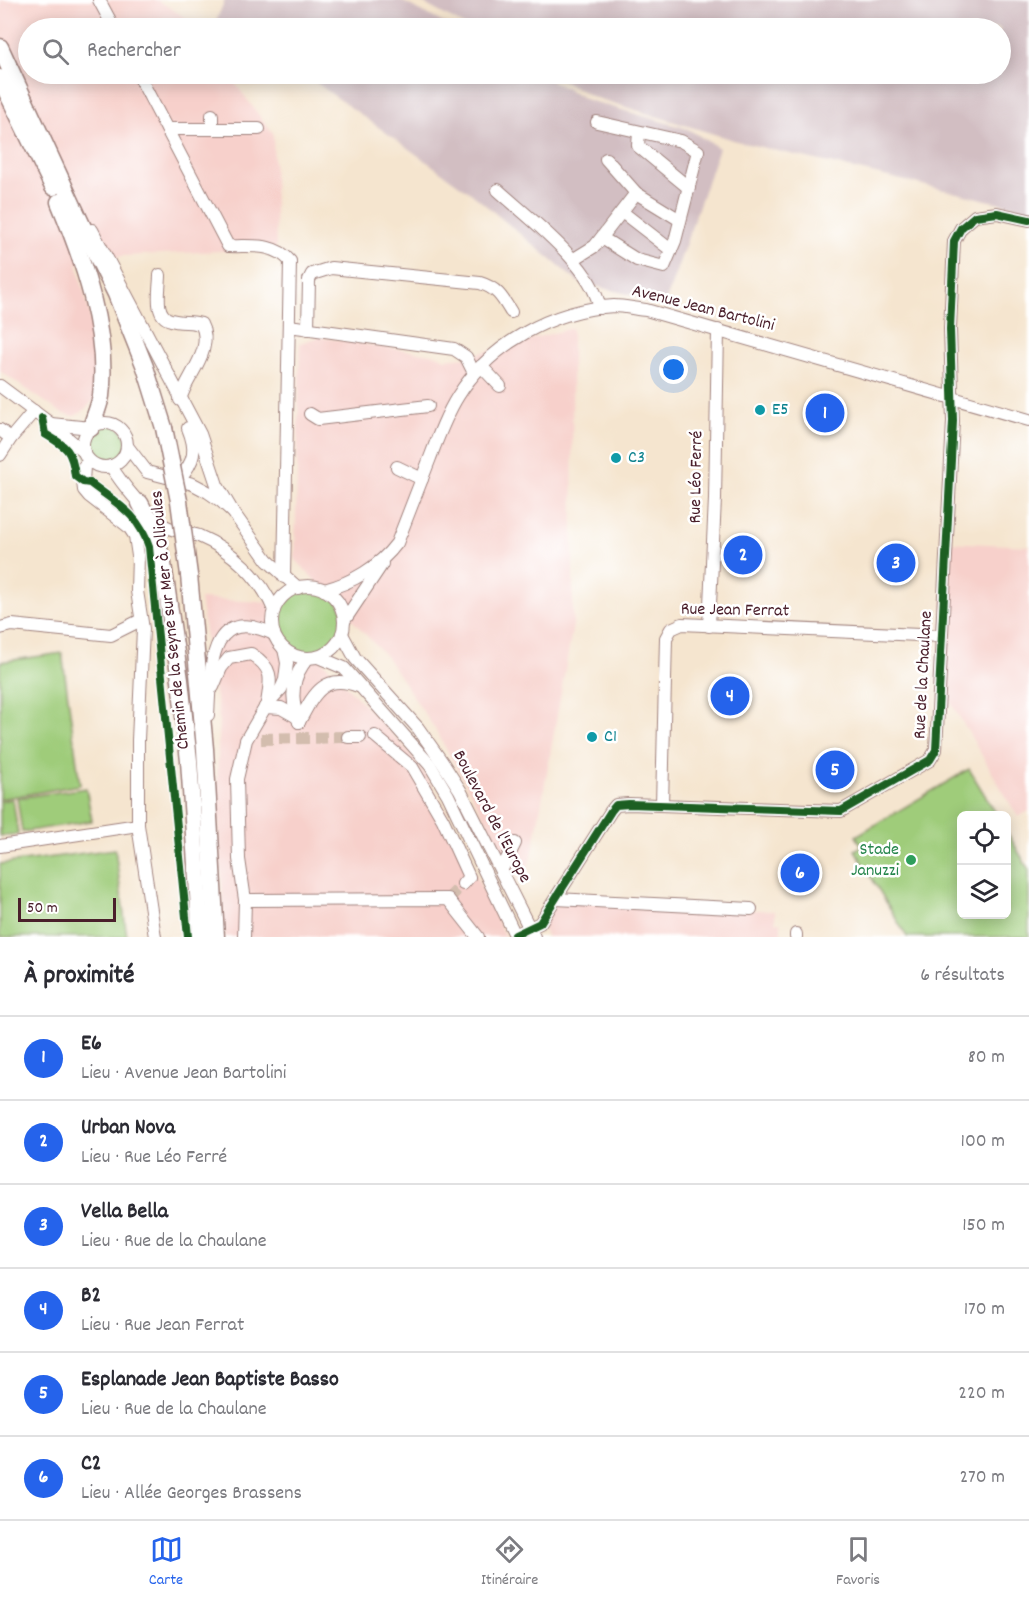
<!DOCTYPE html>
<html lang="fr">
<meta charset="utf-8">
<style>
:root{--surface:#fff;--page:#f2f2f3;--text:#2b2b33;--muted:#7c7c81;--line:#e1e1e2;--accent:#2563eb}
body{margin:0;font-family:Dekko,sans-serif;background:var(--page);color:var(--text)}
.controls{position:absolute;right:18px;bottom:18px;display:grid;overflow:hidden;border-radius:9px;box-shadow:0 3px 15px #0003}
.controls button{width:54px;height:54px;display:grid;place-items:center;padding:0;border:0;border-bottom:2px solid var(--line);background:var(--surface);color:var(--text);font:30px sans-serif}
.scale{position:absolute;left:18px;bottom:15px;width:98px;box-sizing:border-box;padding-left:6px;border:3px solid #4a1f2b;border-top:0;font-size:16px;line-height:21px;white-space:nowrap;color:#4a1f2b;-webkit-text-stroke:4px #fff;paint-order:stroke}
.you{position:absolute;left:674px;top:370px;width:21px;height:21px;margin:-15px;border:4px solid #fff;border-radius:50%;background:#1a73e8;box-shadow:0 0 0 9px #1a73e833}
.badge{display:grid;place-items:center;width:39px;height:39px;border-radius:50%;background:var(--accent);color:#fff;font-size:20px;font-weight:700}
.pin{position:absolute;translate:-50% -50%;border:3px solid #fff;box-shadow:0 2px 6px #0006}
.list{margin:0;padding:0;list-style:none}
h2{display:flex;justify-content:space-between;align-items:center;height:78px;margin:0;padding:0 24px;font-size:26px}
h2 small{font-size:20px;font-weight:400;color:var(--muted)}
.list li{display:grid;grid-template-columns:39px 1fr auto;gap:18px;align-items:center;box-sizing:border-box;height:84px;padding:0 24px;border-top:2px solid var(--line)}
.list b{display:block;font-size:22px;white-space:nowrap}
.list p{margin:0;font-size:20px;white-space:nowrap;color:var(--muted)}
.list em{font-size:20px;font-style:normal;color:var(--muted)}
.icon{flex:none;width:33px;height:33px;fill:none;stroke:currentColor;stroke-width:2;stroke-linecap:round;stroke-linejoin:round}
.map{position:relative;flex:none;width:1029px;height:937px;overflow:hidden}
.search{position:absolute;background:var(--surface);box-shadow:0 3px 15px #0003;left:18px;right:18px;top:18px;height:66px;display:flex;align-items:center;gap:15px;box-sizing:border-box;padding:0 21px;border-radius:33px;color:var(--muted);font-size:22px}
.sheet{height:582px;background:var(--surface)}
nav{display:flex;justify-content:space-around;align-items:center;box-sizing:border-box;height:84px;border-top:2px solid var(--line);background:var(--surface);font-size:16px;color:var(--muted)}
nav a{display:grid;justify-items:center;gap:3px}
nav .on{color:var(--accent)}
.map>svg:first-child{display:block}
.built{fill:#f7d0cb}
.industrial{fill:#d2bec2}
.green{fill:#9fcc7a;stroke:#747652;stroke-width:1.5}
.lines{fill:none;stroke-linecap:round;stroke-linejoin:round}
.minor-tunnel{stroke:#d3bdae;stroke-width:12;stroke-dasharray:12 6;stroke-linecap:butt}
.minor-casing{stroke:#a0827d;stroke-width:14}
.major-casing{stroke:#a0827d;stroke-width:19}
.minor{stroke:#fff;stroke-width:12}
.major{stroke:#fff;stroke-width:16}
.major-bridge-casing{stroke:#a0827d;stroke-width:19;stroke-linecap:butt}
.major-bridge{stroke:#fff;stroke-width:16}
.cycleway-casing{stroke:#fff;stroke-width:11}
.cycleway{stroke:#1b5e20;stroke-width:8}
.culture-dot{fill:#0f9aa8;stroke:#fff;stroke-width:2}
.leisure-dot{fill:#2e9e5b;stroke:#fff;stroke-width:2}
.labels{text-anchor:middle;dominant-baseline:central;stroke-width:5;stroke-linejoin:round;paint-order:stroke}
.street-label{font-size:18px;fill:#4a1f2b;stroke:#fff}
.culture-label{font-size:18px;fill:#0d838f;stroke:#fff;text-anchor:start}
.leisure-label{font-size:18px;fill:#27864d;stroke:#fff;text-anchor:end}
</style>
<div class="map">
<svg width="1029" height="937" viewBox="0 0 1029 937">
<rect width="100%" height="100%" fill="#fff"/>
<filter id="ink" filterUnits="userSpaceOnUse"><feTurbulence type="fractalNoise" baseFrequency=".0167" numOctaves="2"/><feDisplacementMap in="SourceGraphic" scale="12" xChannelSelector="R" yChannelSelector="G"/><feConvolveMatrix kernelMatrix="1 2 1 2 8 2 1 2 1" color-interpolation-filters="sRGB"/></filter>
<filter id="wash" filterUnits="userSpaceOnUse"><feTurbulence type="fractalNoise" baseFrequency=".008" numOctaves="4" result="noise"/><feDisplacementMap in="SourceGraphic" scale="24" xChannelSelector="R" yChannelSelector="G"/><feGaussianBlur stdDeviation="1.35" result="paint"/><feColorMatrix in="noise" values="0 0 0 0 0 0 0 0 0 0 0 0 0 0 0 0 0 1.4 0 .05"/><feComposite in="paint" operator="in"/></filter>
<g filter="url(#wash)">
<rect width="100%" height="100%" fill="#f5e5cf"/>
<g class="built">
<polygon points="0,0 157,0 189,20 195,28 28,28 28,74 228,74 273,134 276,248 123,256 77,264 90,315 96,369 95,399 82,412 74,416 63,414 0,371"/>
<polygon points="572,328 573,625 533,851 522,885 435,729 386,656 295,559 300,343 319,337 437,355 445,359 466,357"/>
<polygon points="946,542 1029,546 1029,811 1018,817 939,682"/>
<polygon points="200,599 266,602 411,754 429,780 446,813 505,937 225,937 217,792 219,718"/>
<polygon points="556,899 775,911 775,922 781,923 781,937 548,937 540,923"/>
</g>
<g class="industrial">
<polygon points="225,0 400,0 453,28 213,28"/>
<polygon points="417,0 1029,0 1029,210 740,142 593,97 551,74 1000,74 1000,28 469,28"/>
<polygon points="304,74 538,74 588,100 688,129 719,148 665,303 578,282 472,194"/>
</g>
<g class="green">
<circle cx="105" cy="445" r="22"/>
<circle cx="308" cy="622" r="36"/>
<polygon points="62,653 80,785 0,799 0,662"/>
<polygon points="969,769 997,815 962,816 962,915 1006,915 1007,832 1029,870 1029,937 907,937 855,850 862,846 856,836"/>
<polygon points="86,788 92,821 22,832 17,798"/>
<polygon points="13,799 18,834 0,836 0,801"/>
<polygon points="115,849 127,937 0,937 0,864"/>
</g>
</g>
<g filter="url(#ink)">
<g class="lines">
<g class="minor-tunnel">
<polyline points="261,739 348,737"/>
<polyline points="448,899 463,884"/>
</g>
<defs>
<g id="minor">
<polyline points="99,0 114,28"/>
<path d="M138,74l90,172c23,1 46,-4 62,15l-6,316"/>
<polyline points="212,115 212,129"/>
<polyline points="597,122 681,141 698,151 675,241 664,267 637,260 602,238"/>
<polyline points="167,129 259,129"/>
<polyline points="639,132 638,146 689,188"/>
<path d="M498,190c33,30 93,74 102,118"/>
<polyline points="636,193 680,220"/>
<polyline points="622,212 671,250"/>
<polyline points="92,230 200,434 217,485 233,512"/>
<polyline points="574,259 595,246 636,193 606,159"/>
<path d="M160,275c0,14 -7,41 11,45 9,3 20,1 30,4 14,26 -15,52 -21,76"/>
<polyline points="289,326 454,349 466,357 474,373"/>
<path d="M308,329l1,-49 3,-6 19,-6 149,15c17,5 22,14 31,29"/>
<polyline points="481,366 500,386"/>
<polyline points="0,386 51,424 83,451"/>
<polyline points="310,414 318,419 428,406"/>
<circle cx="105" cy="445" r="22"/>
<polyline points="51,424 91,428"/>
<polyline points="0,430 11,438"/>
<polyline points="127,446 147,472 193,484 208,492 221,501 233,512 267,560 298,588"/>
<polyline points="0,455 11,438 34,411"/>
<path d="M111,466c10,17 36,49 52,59 11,7 25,7 36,11 33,14 62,42 75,74"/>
<polyline points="397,467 422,479"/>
<path d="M179,479c16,-18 18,-29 9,-51"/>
<circle cx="308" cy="622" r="36"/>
<path d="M324,590c28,-7 55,-23 73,-47 11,-28 22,-57 33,-85 8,-21 16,-43 28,-62 33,-53 95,-86 156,-90 10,0 22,3 32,4l383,110"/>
<polyline points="344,621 382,564"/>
<polyline points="709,626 715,499 718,330"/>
<polyline points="0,628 12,625 111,635 141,620"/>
<polyline points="342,634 355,658 418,728 442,762 460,790 534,937"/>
<polyline points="318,657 344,668 430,765 448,795 516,937"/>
<path d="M213,687l8,-19 8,-10 22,-4c23,14 20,25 16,49"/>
<polyline points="265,707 281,708 297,717"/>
<path d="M208,715c3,-46 -1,-111 66,-81"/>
<path d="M299,722c14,-26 24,-50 59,-36"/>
<path d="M299,722c-9,-23 -8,-45 9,-64"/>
<polyline points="375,736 412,767 443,820 469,877 463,884"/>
<polyline points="348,737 360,737"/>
<polyline points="662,805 666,638 671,629 682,624 941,636"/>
<polyline points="138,825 155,937"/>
<polyline points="0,846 138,825 138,740 143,629 137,591 138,556 135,536 129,527 89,496 84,490 83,482 84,466 90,462"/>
<polyline points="501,871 515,843"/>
<polyline points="556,899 751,909"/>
<polyline points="245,900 448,899 478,937"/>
<polyline points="515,935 540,923 611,811 616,805 629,804 841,811 930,760 936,750 953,421 950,329 954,241 961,228 975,216 997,213 1029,220"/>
<polyline points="244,937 245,900 239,859 237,779 246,740 267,704 281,689 285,680 287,663 284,649"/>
<polyline points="796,937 796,934"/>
</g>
<g id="major">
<polyline points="0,47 87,236 116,294 145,367 164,428"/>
<polyline points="0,78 53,187"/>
<path d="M59,202c24,58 50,130 42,194 -2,11 -7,21 -10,32"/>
<polyline points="140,503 154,530 163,564 180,680 189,761 201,937"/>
<polyline points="189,575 205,749 216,937"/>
</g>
</defs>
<use href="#minor" class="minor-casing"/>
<use href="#major" class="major-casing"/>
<use href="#minor" class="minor"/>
<use href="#major" class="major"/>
<defs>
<polyline id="major-bridge" points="164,428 179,501 189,575"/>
</defs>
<use href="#major-bridge" class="major-bridge-casing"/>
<use href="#major-bridge" class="major-bridge"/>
<defs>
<g id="cycleway">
<path d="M42,418l3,16c22,13 27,16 30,42l8,6 7,1c27,21 48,30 59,64l39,390"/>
<polyline points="515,935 540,923 611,811 616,805 629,804 841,811 930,760 936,750 953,421 950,329 954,241 961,228 975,216 997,213 1029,220"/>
</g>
</defs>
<use href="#cycleway" class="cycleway-casing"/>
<use href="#cycleway" class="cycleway"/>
</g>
</g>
<g class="culture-dot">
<circle cx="760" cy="410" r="6"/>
<circle cx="616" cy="458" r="6"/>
<circle cx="592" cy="737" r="6"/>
</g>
<circle class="leisure-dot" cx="911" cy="860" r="6"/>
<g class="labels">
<g class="street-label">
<text transform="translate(703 309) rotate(14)">Avenue Jean Bartolini</text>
<text transform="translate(697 477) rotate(-89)">Rue Léo Ferré</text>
<text transform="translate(735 611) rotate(1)">Rue Jean Ferrat</text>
<text transform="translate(171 620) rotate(-96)">Chemin de la Seyne sur Mer à Ollioules</text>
<text transform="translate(924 675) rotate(-87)">Rue de la Chaulane</text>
<text transform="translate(491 817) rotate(62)">Boulevard de l'Europe</text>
</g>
<g class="culture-label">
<text x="772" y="410">E5</text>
<text x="628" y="458">C3</text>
<text x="604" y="737">C1</text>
</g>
<g class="leisure-label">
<text x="899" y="850">Stade<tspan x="899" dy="21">Januzzi</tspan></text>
</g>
</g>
</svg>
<div class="controls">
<button><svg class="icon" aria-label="locate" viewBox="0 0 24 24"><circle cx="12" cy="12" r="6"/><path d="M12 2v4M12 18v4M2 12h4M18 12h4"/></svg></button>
<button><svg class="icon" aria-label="layers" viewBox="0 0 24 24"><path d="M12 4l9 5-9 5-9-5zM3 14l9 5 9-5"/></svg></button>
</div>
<div class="scale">50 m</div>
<div class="you"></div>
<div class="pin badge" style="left:825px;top:413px">1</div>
<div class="pin badge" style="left:743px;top:555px">2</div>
<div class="pin badge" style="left:896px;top:563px">3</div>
<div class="pin badge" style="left:730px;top:696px">4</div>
<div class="pin badge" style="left:835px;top:770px">5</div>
<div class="pin badge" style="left:800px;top:873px">6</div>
<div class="search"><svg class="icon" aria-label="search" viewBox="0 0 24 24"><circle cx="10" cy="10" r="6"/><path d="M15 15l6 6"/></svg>Rechercher</div>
</div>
<section class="sheet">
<h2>À proximité<small>6 résultats</small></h2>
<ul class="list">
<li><span class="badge">1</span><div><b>E6</b><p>Lieu · Avenue Jean Bartolini</p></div><em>80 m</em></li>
<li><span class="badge">2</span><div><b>Urban Nova</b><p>Lieu · Rue Léo Ferré</p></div><em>100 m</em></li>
<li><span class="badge">3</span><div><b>Vella Bella</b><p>Lieu · Rue de la Chaulane</p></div><em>150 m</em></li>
<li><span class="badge">4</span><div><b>B2</b><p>Lieu · Rue Jean Ferrat</p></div><em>170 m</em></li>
<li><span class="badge">5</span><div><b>Esplanade Jean Baptiste Basso</b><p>Lieu · Rue de la Chaulane</p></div><em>220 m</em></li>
<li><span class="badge">6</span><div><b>C2</b><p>Lieu · Allée Georges Brassens</p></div><em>270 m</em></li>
</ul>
</section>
<nav>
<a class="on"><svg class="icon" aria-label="map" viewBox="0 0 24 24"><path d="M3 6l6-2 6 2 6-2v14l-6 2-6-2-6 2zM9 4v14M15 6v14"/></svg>Carte</a>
<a><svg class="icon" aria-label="directions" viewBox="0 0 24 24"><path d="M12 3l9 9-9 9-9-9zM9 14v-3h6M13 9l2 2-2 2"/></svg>Itinéraire</a>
<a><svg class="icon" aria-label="saved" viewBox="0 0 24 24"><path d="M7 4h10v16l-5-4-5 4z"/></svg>Favoris</a>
</nav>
